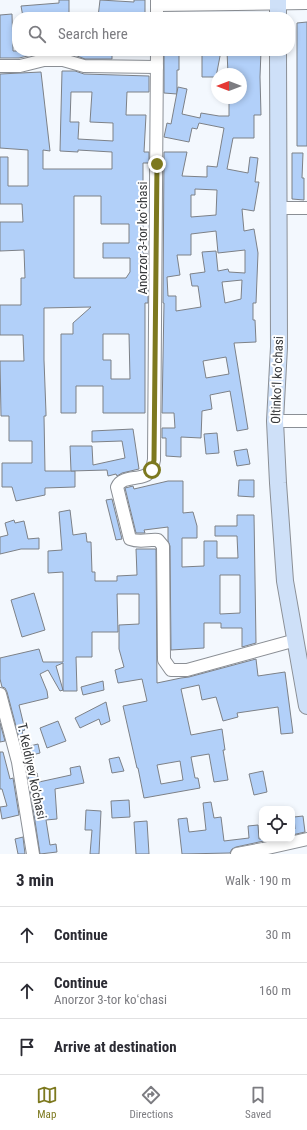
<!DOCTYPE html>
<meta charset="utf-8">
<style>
:root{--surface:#fff;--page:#f2f2f3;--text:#2b2b33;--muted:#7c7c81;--line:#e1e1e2;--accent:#7d791f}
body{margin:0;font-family:"Roboto Condensed",sans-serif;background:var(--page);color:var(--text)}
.controls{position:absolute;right:12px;bottom:12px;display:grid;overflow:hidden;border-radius:8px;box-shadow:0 2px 6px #0003}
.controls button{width:36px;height:36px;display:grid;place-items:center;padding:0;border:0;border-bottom:1px solid var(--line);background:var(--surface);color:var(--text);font:20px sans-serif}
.compass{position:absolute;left:211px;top:68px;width:36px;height:36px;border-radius:50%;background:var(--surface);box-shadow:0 2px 6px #0003;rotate:270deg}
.stop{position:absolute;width:12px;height:12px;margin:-9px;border:3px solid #7d791f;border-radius:50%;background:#fff}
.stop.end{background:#7d791f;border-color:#fff;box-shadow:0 1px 4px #0008}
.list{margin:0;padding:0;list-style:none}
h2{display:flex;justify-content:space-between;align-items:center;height:52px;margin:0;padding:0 16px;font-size:17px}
h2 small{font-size:13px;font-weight:400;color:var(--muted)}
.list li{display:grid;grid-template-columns:26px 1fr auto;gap:12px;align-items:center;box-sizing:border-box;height:56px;padding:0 16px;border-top:1px solid var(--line)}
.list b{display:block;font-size:15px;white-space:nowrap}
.list p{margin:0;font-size:13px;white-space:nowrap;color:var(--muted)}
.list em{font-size:13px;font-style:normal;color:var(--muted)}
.icon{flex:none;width:22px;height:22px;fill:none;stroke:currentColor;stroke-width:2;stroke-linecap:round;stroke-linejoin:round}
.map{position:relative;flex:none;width:307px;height:854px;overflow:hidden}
.search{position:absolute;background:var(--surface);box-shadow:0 2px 6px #0003;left:12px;right:12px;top:12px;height:44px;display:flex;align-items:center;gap:10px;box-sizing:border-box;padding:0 14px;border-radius:16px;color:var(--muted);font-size:15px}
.sheet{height:220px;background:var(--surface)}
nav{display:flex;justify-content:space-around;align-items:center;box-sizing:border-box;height:56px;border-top:1px solid var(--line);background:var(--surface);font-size:11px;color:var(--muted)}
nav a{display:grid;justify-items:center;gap:2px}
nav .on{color:var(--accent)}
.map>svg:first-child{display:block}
.building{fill:#b2d0f9;stroke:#7d8187;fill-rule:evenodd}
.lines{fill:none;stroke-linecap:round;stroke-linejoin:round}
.street-casing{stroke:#8b8f95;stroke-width:14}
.secondary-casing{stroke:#8b8f95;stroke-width:18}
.street{stroke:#fff;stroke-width:12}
.secondary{stroke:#cee0f8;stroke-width:16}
.route{stroke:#7d791f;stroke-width:5}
.labels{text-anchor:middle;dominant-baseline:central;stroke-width:4;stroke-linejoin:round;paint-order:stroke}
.street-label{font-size:13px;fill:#383a3c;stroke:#fff}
</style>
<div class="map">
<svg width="307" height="854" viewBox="0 0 307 854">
<rect width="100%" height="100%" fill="#f3f8fe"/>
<g class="building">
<polygon points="59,0 69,0 69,17 59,17 59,15 23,17 21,6 59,3"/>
<polygon points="100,0 134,2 134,0 145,0 145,16 98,17"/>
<polygon points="12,14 13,51 49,51 19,58 0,58 0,15"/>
<polygon points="307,22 307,146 297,146 297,23"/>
<polygon points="64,51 112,51 112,59 85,59"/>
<polygon points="164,51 179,51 179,70 177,70 177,94 164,93"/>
<polygon points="202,51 221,51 216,77 202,77"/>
<path d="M227,51h34l-1,26 1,38h-7v23h-21l-6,31 21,4 2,-16 8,1 -3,24h4l-5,29 -12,-2 2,22 10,-2 4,24 -2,50h-3v17h2l1,22 -22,1 14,86 -11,2 -7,-40 -20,4 2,14 -10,2 -1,27 -20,-1v20l-15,-1v-18h-4v-10h13l-1,-15h-12l2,-110h-1l1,-151h23l-5,24 25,1v-11l10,1 7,-39 -25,-5 -2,6 -5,-1 -3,14 -25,-5 3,-14 4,1 7,-37 9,2 -5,25 18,4 1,-5 18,3h10v-18h12v-24h-13zM195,189l22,1 -1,25 -25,2v-22h4zM216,231l2,22 27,-3v23l-16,-1 -1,-3 -10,2 -2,-20 -14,1 3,20 -15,2 2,12h6l3,21 -25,4v-15h-8l-1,-19 13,-2 -3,-20h14v-21zM242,280l-1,19 -16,4 -3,-21zM226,357l3,17 -23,4 -3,-17z"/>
<path d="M62,71h13l9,3 65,2v16h-22l-1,23h20l-2,37h5v11h-6v91h5v49h-3v110h-42v-27h-27v27h-15v-79h12v-11l18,-16 -47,1v52l2,53v3h-2l1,55h30v16l-30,1v7l-29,6 -4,-14h-10v-24h30v-22h-23v-25h-8l-1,-55h24l-1,-26h-23v-30h21v-27h4l-1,-28 -24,1v-29h23l-1,-18h-22v-47h8v29h20v-36l-28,-2v-74l41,-2 9,79 -7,-1v19h69v-17l-34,-2v2l-18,-1zM71,92h21l-2,30 23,1v18l-35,-2 1,-17h-9zM74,196h27v28h28v19h-26v15h27v14l-4,6h-52zM103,334h26l1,45h-19v-19h-8z"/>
<polygon points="292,153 303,153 302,178 304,178 304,200 292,199"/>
<polygon points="133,429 139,469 122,473 117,476 116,474 108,476 107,470 71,471 70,446 92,446 93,465 125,458 122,441 92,442 92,431"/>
<polygon points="217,433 219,453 206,454 204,434"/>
<polygon points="247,449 250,464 237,466 234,451"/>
<polygon points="239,480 254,480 254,497 238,496"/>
<path d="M168,481h15v32l10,-1 4,14v12h-15v29l22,-1v-25h13v17h21l-1,-22h-22v-10h22v-11h17l2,128 -14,4v-19h-21v-5h-17v25l-33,2 -1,-104 -2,-5v-14l-24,3 1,3h-9l-11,-45 8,-2 1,3zM220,575h20v38l-20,1z"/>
<polygon points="112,499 122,539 116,540 106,500"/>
<path d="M70,510l3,25 13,-2 1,9h4l1,30h3v9h22v-5l20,-1 -1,-26h20l1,134 24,-5 8,-1 67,-18 2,17 27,-4 8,61 -12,1 -3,-27 -41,6 1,4 -15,4 -7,-24 -14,3 -3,-15 -18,4 10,46 31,-6 3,21h-2l5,30 -14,2 -5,-28 -18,3 4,21h3l2,10 -56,10 -6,-30h-1l-14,-62 24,-5 -5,-22 -24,4 -3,-13 9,-3 -5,-18v-24l20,-1v-30h-22l1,38h-26v25h-16l1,34h-14v-28l-7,3 7,24 -3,1 -12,-21 -8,4 7,17 1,7 -29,7 6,25 -3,1 4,16 12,-3 2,9 -16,4 -17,-65 -2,-4 -3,-1 -2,-8v-21l39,-9 4,13h20v-90l-15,1v-22l14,-1 -3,-38zM180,761l3,19 -22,4 -4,-19z"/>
<polygon points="14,520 15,523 24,521 28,539 39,538 39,549 21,549 0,554 0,537 8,535 5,523"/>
<polygon points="34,593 45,630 22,637 11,600"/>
<polygon points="103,681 104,690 83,695 81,687"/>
<polygon points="106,702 110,721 101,725 99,719 80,728 75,718"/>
<polygon points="58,721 66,741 47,748 40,728"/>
<polygon points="0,723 5,741 0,742"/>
<polygon points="0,752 3,752 10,779 13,778 19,815 2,819 0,807 7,806 2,789 0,789"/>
<polygon points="119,757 124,771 112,773 109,759"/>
<polygon points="80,766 84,783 55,789 57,819 46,820 50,845 56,844 57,852 40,854 28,775 37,773 39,782 71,775 70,768"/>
<polygon points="263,771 267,792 254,795 249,774"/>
<polygon points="129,800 130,817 112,818 111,801"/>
<polygon points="211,802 214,818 221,817 224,841 249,838 248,826 258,825 259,839 273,839 236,847 232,849 230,853 182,854 178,819 187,818 189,832 206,830 203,803"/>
<polygon points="86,810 101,811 99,854 90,854 92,830 85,830"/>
<polygon points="303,816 305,832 292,835 292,830 295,829 294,817"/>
<polygon points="147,821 149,854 136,854 134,822"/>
<polygon points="23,837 25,854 18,854 15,839"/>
</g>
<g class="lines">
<defs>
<g id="street">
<polyline points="157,5 307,3"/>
<polyline points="157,17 157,0"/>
<path d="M157,51l-3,409c-1,3 -1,7 -2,9 -7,14 -29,4 -35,18l13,52c10,4 19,0 28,1l5,6 1,114 7,10h16l109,-30"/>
<polyline points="0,66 20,66 44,60 63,60 84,66 157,67"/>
<polyline points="278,208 307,208"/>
<polyline points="275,421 307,421"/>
<polyline points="0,694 18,762 33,854"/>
<polyline points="237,854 263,849 307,839"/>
</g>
<g id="secondary">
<polyline points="278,17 278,0"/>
<polyline points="278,51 279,347 275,421 278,483 285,581 307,706"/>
</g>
</defs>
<use href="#street" class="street-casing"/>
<use href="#secondary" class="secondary-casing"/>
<use href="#street" class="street"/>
<use href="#secondary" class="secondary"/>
</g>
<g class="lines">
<polyline class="route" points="152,470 154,460 157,164"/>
</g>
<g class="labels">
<g class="street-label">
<text transform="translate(142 238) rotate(-90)">Anorzor 3-tor koʻchasi</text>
<text transform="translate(277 380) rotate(-88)">Oltinkoʻl koʻchasi</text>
<text transform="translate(32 771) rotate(78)">T. Keldiyev ko'chasi</text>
</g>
</g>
</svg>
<div class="controls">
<button><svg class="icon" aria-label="locate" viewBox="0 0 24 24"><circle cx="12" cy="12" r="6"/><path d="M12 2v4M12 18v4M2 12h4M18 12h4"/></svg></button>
</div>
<svg class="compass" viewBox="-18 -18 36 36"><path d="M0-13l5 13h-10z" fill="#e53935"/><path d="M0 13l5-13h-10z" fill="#7c7c81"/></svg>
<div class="stop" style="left:152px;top:470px"></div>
<div class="stop end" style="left:157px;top:164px"></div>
<div class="search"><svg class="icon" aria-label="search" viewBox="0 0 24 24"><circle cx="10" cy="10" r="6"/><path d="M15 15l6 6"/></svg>Search here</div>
</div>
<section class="sheet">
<h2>3 min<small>Walk · 190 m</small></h2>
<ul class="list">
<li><svg class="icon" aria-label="ahead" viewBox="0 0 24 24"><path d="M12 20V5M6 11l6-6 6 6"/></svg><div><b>Continue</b></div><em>30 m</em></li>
<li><svg class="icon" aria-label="ahead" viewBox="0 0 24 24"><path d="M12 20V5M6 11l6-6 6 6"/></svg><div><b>Continue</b><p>Anorzor 3-tor koʻchasi</p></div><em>160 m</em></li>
<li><svg class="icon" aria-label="arrive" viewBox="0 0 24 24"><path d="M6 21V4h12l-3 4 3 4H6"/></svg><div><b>Arrive at destination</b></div></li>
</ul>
</section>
<nav>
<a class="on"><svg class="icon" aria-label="map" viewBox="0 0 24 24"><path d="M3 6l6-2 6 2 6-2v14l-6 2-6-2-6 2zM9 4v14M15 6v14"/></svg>Map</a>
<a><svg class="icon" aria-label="directions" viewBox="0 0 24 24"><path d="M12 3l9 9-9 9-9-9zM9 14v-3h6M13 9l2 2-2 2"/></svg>Directions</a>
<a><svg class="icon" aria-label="saved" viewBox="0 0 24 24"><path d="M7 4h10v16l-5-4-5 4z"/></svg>Saved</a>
</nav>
